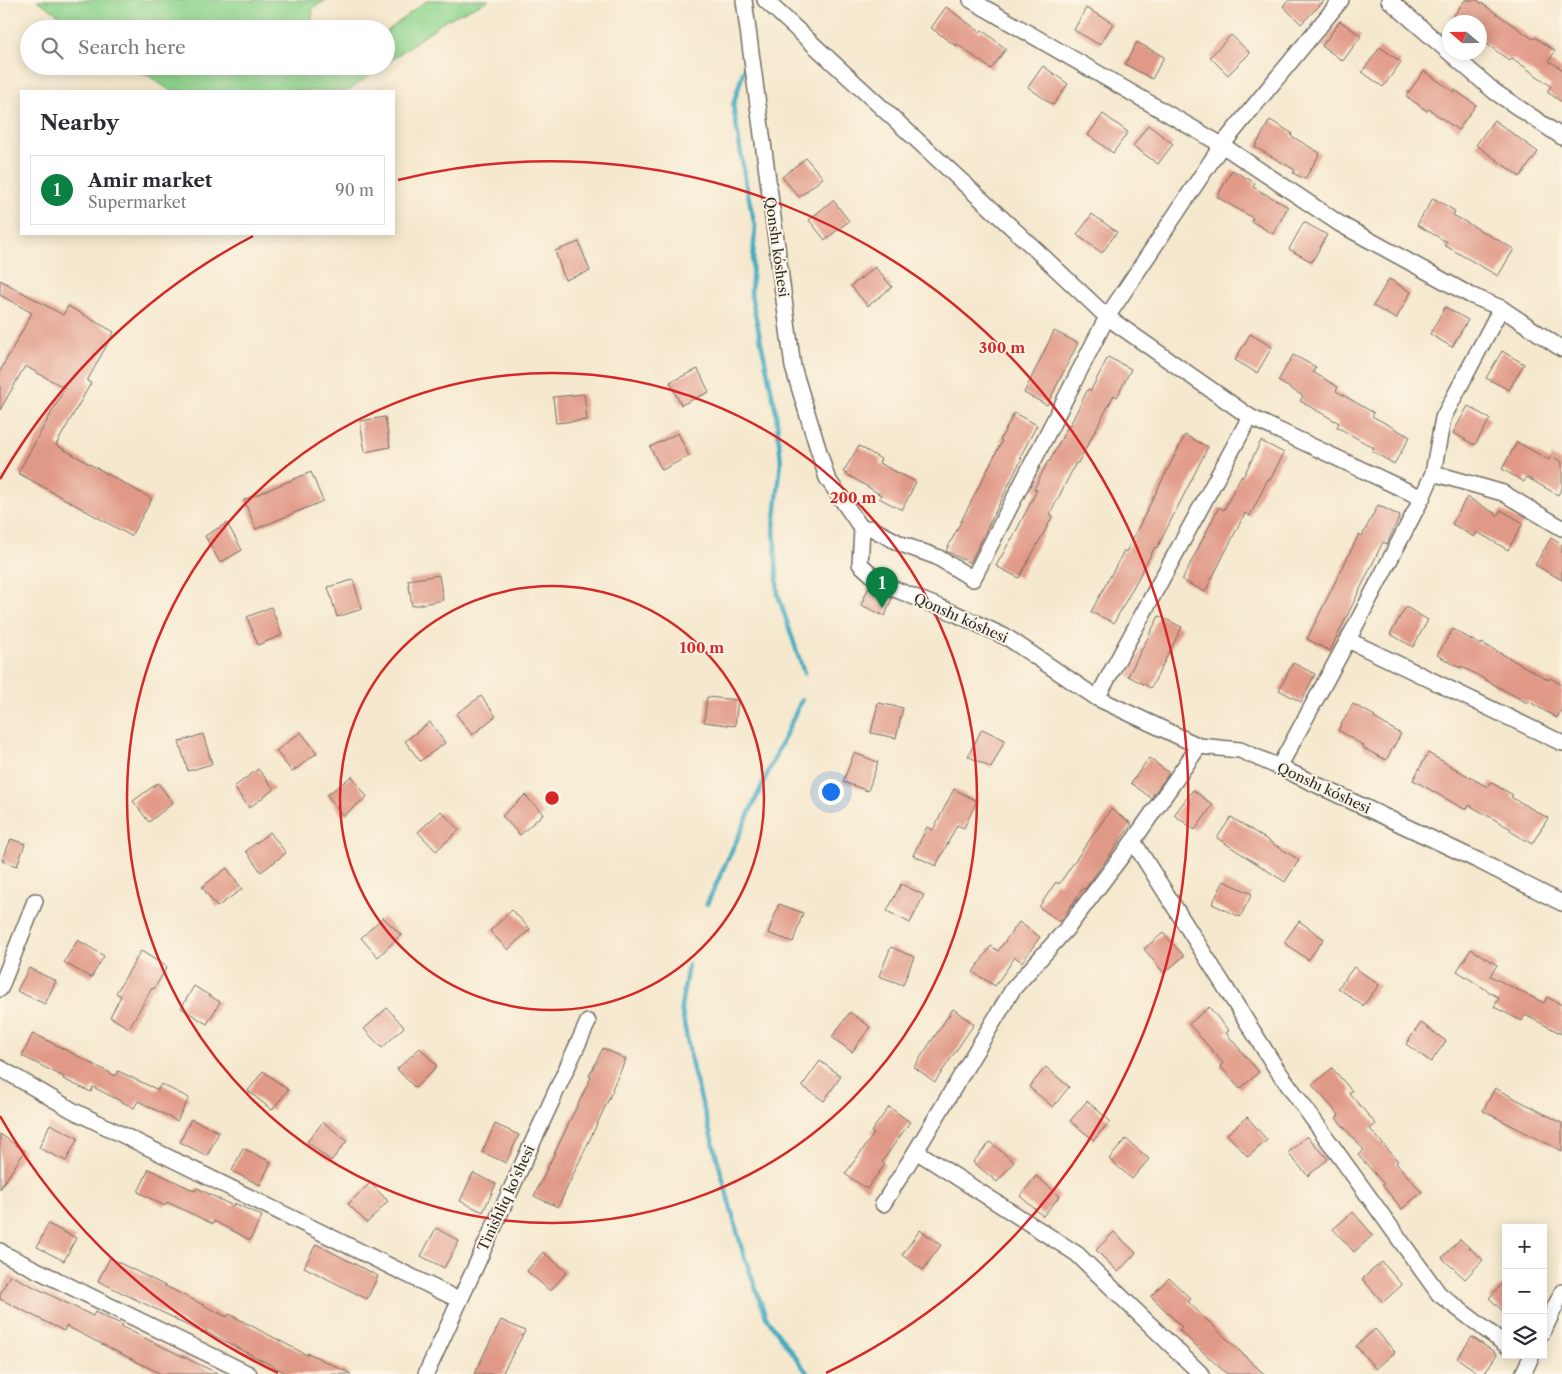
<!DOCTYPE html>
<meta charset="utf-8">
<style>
:root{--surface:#fff;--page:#f7f7f7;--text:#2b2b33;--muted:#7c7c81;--line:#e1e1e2;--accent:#0b8043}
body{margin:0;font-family:"Libre Caslon Text",serif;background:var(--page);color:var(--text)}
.controls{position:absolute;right:15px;bottom:15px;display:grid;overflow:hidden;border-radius:0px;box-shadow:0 2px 12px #0003}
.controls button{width:45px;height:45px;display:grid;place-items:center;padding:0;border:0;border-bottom:1px solid var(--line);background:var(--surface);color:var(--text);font:25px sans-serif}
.compass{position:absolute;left:1442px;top:15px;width:45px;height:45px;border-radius:50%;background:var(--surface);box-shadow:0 2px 12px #0003;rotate:290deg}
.you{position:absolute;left:830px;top:791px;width:18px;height:18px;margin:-12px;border:4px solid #fff;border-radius:50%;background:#1a73e8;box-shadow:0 0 0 8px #1a73e833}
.badge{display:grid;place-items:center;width:32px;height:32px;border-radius:50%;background:var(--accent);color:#fff;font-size:16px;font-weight:700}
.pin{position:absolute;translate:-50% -41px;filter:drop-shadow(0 1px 2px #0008)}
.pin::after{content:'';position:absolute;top:26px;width:18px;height:15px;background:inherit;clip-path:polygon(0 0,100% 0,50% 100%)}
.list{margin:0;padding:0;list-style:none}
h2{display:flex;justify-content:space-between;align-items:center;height:65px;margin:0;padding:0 20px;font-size:21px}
h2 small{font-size:16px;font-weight:400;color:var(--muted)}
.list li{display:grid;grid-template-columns:32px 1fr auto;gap:15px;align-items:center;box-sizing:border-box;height:70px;margin:0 10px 10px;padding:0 10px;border:1px solid var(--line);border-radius:0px}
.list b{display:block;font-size:19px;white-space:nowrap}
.list p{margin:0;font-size:16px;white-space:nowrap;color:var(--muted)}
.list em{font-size:16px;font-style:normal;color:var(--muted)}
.icon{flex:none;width:28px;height:28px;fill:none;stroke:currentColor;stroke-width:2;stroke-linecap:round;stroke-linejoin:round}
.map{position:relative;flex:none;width:1562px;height:1374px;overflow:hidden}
.search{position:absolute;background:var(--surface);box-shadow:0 2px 12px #0003;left:20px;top:20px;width:375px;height:55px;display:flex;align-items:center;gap:12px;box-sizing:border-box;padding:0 18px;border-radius:28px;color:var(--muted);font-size:19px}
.panel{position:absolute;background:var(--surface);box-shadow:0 2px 12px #0003;left:20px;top:90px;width:375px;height:145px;border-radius:0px}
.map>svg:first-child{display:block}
.green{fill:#90d58f;stroke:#5e805d}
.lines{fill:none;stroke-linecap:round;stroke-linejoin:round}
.stream{stroke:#43abc2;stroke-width:4.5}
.building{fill:#e19987}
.street-casing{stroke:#726d64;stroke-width:18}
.street{stroke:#fff;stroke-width:15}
.ring{fill:none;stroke:#d62828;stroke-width:2.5}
.labels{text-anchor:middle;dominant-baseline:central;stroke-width:4;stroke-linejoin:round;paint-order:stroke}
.street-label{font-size:14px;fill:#2b2b2b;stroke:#fcf5e5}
.centre{fill:#d62828;stroke:#fcf5e5;stroke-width:2.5}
.ring-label{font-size:15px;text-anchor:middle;font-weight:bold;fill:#d62828;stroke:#fcf5e5;stroke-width:4;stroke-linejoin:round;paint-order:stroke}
</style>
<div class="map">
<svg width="1562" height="1374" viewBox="0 0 1562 1374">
<rect width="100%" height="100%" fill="#fcf5e5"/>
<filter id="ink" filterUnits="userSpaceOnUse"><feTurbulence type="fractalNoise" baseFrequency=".02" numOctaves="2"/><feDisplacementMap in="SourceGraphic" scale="10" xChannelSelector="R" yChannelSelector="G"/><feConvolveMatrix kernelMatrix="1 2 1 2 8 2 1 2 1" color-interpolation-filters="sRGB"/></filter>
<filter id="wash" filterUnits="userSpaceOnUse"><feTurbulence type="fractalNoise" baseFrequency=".0096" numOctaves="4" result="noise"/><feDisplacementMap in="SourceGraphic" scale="20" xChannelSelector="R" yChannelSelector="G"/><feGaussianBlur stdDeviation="1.12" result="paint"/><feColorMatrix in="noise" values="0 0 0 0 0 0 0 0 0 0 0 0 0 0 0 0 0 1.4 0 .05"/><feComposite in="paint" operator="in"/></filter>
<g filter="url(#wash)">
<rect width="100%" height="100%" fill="#f5e8ce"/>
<g class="green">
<polygon points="37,0 326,0 313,8 311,29 80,29"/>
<polygon points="429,0 489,0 444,21 386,64 386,32 423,3"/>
<polygon points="134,66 383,66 348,91 171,91"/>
</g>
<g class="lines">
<g class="stream">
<polyline points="746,63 733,105 746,185 755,226 751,295 776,412 781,462 774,528 778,595 804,673"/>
<polyline points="707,904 802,699"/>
<polyline points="688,965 681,1007 693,1070 743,1253 766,1317 808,1374"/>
</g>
</g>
<g id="blocks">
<g class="building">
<polygon points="1289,0 1325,0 1301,24 1283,6"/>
<polygon points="1465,0 1477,0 1533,39 1535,37 1555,51 1549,61 1562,69 1562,102 1547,92 1551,86 1512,58 1510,61 1480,39 1480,22 1449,22"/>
<polygon points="946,7 980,32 982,30 1006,49 991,69 957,44 956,46 931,28"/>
<polygon points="1086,8 1113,23 1100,45 1074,30"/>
<polygon points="1340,21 1361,36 1343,61 1322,46"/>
<polygon points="1231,35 1250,53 1228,75 1210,57"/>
<polygon points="1137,42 1164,57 1152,79 1125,64"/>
<polygon points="1380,47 1401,62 1383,87 1362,72"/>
<polygon points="1043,66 1068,84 1053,105 1028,87"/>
<polygon points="1424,71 1454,92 1455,90 1476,105 1458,130 1429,109 1427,111 1406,96"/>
<polygon points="1103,114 1128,132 1113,153 1088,135"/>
<polygon points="1270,120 1292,133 1291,136 1320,153 1305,179 1293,173 1295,170 1255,147"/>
<polygon points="1494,120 1538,152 1520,177 1476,145"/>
<polygon points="1148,125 1173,144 1158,164 1133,146"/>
<polygon points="806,158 823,178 799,197 782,177"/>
<polygon points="1232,170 1255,183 1253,187 1288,207 1273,234 1251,221 1253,218 1217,197"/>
<polygon points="1433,198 1455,211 1453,215 1514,249 1498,276 1444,245 1447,242 1417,225"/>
<polygon points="833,200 849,221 825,240 809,220"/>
<polygon points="1092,214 1117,232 1102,253 1077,235"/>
<polygon points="1304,222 1327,235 1312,262 1289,249"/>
<polygon points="579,242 590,271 565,280 555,251"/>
<polygon points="875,267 892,287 868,306 851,286"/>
<polygon points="1389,279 1411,292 1396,319 1373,306"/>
<polygon points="0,280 63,315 68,306 114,332 87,381 91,383 56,445 152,499 131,536 18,473 65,388 25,366 0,410 0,371 32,313 0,295"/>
<polygon points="1445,307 1468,320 1452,347 1430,334"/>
<polygon points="1054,331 1078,343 1047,405 1024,393"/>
<polygon points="1250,334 1272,347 1257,373 1235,360"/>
<polygon points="1502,351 1524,364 1509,390 1486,378"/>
<polygon points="1293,355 1316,367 1313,372 1338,387 1336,391 1374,413 1372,416 1410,437 1394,464 1372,451 1374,448 1337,427 1339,423 1300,401 1303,396 1278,381"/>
<polygon points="1108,357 1131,369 1117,397 1114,395 1078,463 1076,463 1050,514 1053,516 1019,578 996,566 1011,539 1012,539 1037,490 1034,489 1048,461 1049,462 1069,424 1070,425 1088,389 1091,390"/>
<polygon points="698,369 709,392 681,405 670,382"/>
<polygon points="584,394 587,420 556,423 553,397"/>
<polygon points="1468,406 1490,419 1475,445 1453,433"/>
<polygon points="1014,413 1037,425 1020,457 1022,458 970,563 946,551 1002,441 1000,440"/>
<polygon points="385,417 390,447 365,452 360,421"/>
<polygon points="678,433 689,456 662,470 650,447"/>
<polygon points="1185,435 1208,447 1157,548 1155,547 1114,623 1091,612 1124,551 1126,552"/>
<polygon points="1261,441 1284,453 1270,480 1268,479 1250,516 1245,513 1205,592 1182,580 1219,507 1224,510 1241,476 1243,477"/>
<polygon points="1517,442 1549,460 1551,456 1562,462 1562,488 1558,495 1526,477 1524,482 1502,469"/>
<polygon points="859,446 881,459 879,463 916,482 902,510 879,498 881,495 843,472"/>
<polygon points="311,472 323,501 256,529 244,500"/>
<polygon points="1467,497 1498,515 1501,510 1523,523 1508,550 1477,532 1474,537 1452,524"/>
<polygon points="1378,505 1400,516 1387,544 1383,542 1330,651 1307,639 1359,534 1362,536"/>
<polygon points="227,523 242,550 220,563 205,536"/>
<polygon points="1551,538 1562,545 1562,580 1535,565"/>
<polygon points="439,575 443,600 412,606 408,580"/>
<polygon points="353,580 362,609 337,617 328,587"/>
<polygon points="869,587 892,598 885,616 861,605"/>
<polygon points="271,607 282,635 258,645 247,617"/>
<polygon points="1406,607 1428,620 1413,647 1390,634"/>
<polygon points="1159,616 1182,627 1151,688 1128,676"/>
<polygon points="1453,629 1481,645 1482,643 1549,680 1550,678 1562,685 1562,708 1557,718 1528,701 1527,703 1461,666 1460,668 1437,655"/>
<polygon points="1293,663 1315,674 1301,702 1279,690"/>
<polygon points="481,696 496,716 472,735 456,714"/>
<polygon points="707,697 738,700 735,726 704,722"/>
<polygon points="878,703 903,708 896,738 871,733"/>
<polygon points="1353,704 1375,716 1374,718 1401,734 1386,760 1363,748 1364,746 1338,730"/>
<polygon points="430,722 445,743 420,761 405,741"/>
<polygon points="982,729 1005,740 991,768 968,756"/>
<polygon points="301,732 317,753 292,772 276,751"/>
<polygon points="203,734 212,764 188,771 179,742"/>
<polygon points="854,753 878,762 868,791 843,782"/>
<polygon points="1428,753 1487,787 1490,782 1513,795 1511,797 1548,818 1532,844 1510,831 1511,829 1469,805 1466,810 1413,780"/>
<polygon points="1149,758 1169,773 1151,798 1131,783"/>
<polygon points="258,769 274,789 249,808 234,787"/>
<polygon points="352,776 367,797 343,816 327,795"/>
<polygon points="158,783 173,803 149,822 133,801"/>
<polygon points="954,789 977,801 964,828 957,825 936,866 913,855 927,827 933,830"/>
<polygon points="1193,790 1213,805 1195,830 1174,815"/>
<polygon points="525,795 543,814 520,835 502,816"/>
<polygon points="1111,809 1132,824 1085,889 1083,888 1060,922 1039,907 1056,882 1059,884"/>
<polygon points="441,811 459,830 436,851 418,832"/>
<polygon points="1231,817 1299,860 1285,882 1217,838"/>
<polygon points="270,832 286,853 261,872 246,851"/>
<polygon points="11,839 25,844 17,866 2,861"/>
<polygon points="227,868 242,889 217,907 202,887"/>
<polygon points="1224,881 1252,894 1240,917 1212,904"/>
<polygon points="901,884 924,895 910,923 887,911"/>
<polygon points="779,904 803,913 793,942 768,933"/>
<polygon points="512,910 530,929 508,950 490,931"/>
<polygon points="383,917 401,935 378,957 361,938"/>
<polygon points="1299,921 1324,939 1308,960 1284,942"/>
<polygon points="1019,922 1040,937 1022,962 1015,957 995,986 973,972 991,946 998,951"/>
<polygon points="1163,933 1184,956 1164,973 1144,949"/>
<polygon points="78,940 104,956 91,978 64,962"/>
<polygon points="891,947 914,957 903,985 879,976"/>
<polygon points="1471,949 1497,965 1490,976 1544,1003 1547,997 1562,1005 1562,1034 1525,1015 1522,1021 1494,1007 1499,998 1457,971"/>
<polygon points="141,951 167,967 154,989 152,988 129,1028 110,1017 121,996 116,993"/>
<polygon points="1354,967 1379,985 1363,1006 1338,988"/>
<polygon points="29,968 56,981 45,1004 17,991"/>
<polygon points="194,986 220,1002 207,1024 181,1008"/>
<polygon points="1209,1007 1229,1031 1226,1033 1259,1072 1240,1089 1220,1066 1223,1063 1189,1024"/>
<polygon points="387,1008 404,1027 382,1048 364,1029"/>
<polygon points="953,1009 974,1024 935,1082 914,1067"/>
<polygon points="850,1012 870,1027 852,1052 832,1037"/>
<polygon points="1421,1023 1446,1041 1431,1062 1406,1044"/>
<polygon points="33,1033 116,1076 118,1071 158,1090 161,1084 189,1098 177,1121 138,1101 134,1108 93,1087 91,1092 63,1079 64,1077 22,1056"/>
<polygon points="420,1048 437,1066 415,1088 397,1069"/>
<polygon points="603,1048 626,1059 612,1089 613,1090 558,1207 534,1196 591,1077 589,1076"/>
<polygon points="820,1061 841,1076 824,1101 802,1086"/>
<polygon points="1046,1067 1069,1087 1053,1107 1029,1087"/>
<polygon points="1332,1068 1352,1091 1349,1093 1376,1124 1370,1129 1398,1161 1396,1163 1422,1192 1402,1209 1382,1185 1384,1184 1358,1155 1364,1150 1336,1118 1339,1115 1312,1085"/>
<polygon points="263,1071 288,1090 272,1110 248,1091"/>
<polygon points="1495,1088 1562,1123 1562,1151 1483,1111"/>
<polygon points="1087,1101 1110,1121 1094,1140 1070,1121"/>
<polygon points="889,1107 910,1122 882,1162 885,1164 867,1189 845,1174 874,1134 871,1132"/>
<polygon points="1247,1117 1267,1140 1248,1157 1227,1134"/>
<polygon points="191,1119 219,1132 207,1156 180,1142"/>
<polygon points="323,1122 347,1141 331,1161 307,1142"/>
<polygon points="50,1124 78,1138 66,1161 39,1148"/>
<polygon points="495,1124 519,1135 506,1163 482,1152"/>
<polygon points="0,1134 25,1151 0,1189"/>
<polygon points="1307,1136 1328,1159 1308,1176 1288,1153"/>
<polygon points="1126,1139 1149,1159 1132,1179 1109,1159"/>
<polygon points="990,1142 1014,1162 997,1182 973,1162"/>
<polygon points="243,1148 271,1162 260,1185 232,1171"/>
<polygon points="149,1169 195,1191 197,1188 233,1206 234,1203 262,1216 250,1240 214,1221 213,1224 167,1202 165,1206 138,1192"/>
<polygon points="473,1173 496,1184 483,1212 460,1201"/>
<polygon points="1036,1176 1060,1196 1043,1216 1020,1196"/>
<polygon points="370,1183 388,1201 367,1223 348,1204"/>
<polygon points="1353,1212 1373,1235 1354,1252 1333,1229"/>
<polygon points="48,1224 76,1238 64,1261 37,1247"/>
<polygon points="436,1228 459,1241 444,1268 421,1256"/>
<polygon points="920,1230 941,1245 923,1270 902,1255"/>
<polygon points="1114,1232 1136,1253 1118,1272 1096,1250"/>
<polygon points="1460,1239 1483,1260 1465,1279 1442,1258"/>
<polygon points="316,1244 378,1276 367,1299 304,1267"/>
<polygon points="543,1252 567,1272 550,1291 527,1271"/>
<polygon points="110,1258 227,1317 229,1314 307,1355 308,1353 351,1374 288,1374 205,1331 203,1333 176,1320 176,1319 98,1281"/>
<polygon points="1382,1262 1402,1285 1383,1302 1362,1279"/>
<polygon points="10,1275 93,1316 95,1312 123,1325 122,1327 219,1374 161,1374 66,1326 64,1331 0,1299 0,1294"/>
<polygon points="1169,1278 1191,1299 1188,1302 1264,1374 1227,1374 1179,1330 1182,1327 1151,1296"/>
<polygon points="1506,1280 1506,1314 1489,1298"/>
<polygon points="501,1320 525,1331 503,1372 507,1374 474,1374"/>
<polygon points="1375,1329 1395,1352 1376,1369 1356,1346"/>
<polygon points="1472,1337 1497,1354 1484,1374 1480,1374 1457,1358"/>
</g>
</g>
</g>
<g filter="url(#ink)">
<use href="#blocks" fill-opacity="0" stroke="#726d64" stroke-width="1"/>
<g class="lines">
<defs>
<g id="street">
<polyline points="744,0 793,367 827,478 862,529 860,564 882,584 954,613 1008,638 1097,698 1199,746 1240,750 1279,767 1479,861 1562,903"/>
<polyline points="765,0 1034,248 1107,317 1250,417 1422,498"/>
<polyline points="971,0 1222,145 1340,224 1470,295 1501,308 1562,349"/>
<polyline points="1389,0 1495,92 1562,137"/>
<polyline points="1433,473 1503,493 1562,528"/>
<polyline points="862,529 871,528 901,544 937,557 973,579 1107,317 1222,145 1341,0"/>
<polyline points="1348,640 1562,743"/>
<polyline points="1097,698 1250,417"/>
<polyline points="1279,767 1348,640 1422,498 1433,473 1443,418 1501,308"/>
<polyline points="1133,841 1276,1068 1439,1294 1506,1345"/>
<polyline points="0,989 35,901"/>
<polyline points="0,1068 72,1110 459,1300"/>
<polyline points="916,1151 1077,1254 1201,1374"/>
<polyline points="883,1204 916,1151 1013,989 1069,926 1133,841 1199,746"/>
<polyline points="0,1251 4,1254 249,1374"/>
<polyline points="1543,1332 1562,1292"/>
<polyline points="426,1374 588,1022"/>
<polyline points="1523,1374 1532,1355"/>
</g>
</defs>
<use href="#street" class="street-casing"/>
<use href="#street" class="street"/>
</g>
</g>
<g class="ring">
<circle cx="552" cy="798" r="212"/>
<circle cx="552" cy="798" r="425"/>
<path d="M278 1373A637 637 0 0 1 0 1116M0 479A637 637 0 0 1 253 236M398 180A637 637 0 0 1 826 1373"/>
</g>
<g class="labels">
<g class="street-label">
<text transform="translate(777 247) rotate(82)">Qonshı kóshesi</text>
<text transform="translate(961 618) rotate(24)">Qonshı kóshesi</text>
<text transform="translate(1324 788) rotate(25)">Qonshı kóshesi</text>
<text transform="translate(506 1198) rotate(-65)">Tinishliq ko'shesi</text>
</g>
</g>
<circle cx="552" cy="798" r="8" class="centre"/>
<g class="ring-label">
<text x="1002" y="353">300 m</text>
<text x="853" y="503">200 m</text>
<text x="702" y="653">100 m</text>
</g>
</svg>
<div class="controls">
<button>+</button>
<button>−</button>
<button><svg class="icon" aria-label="layers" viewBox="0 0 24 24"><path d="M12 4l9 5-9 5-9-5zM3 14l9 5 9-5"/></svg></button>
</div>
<svg class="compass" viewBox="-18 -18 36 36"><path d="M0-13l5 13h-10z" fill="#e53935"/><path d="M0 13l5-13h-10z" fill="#7c7c81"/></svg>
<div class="you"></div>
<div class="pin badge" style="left:882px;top:608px">1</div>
<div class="search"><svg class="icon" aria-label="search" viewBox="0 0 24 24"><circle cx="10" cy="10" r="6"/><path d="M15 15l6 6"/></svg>Search here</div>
<section class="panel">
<h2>Nearby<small></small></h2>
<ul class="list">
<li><span class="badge">1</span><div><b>Amir market</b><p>Supermarket</p></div><em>90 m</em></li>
</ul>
</section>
</div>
